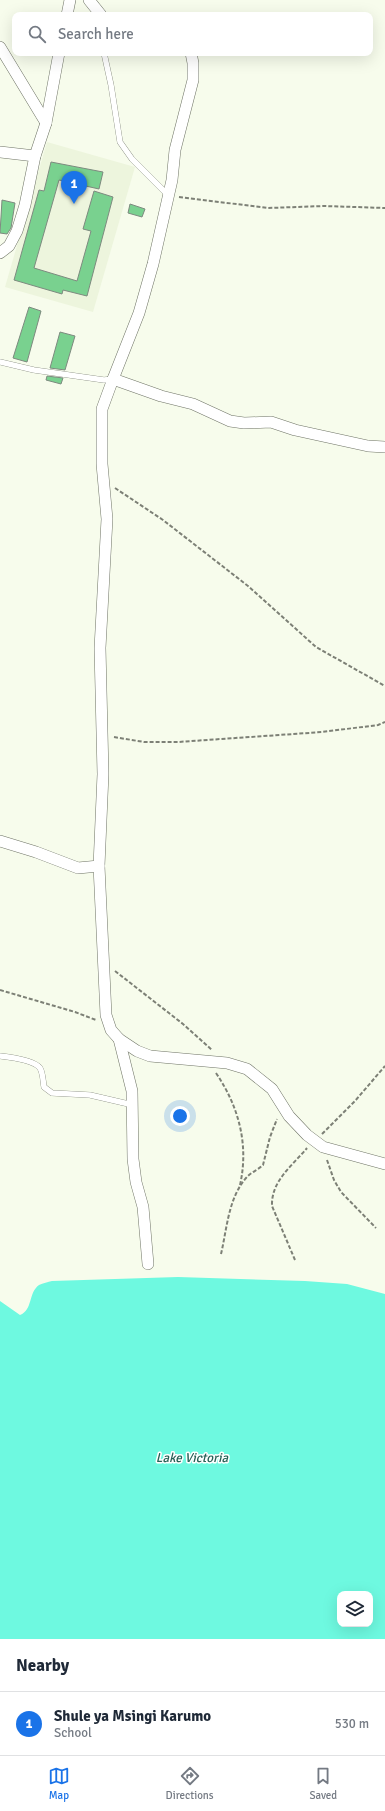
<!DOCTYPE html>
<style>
:root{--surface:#fff;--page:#f6f6f7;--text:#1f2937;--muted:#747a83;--line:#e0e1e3;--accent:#1a73e8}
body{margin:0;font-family:Signika,sans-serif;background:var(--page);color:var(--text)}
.controls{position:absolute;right:12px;bottom:12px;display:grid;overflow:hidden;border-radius:8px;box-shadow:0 4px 16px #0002}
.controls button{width:36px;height:36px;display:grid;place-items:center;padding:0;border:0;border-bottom:1px solid var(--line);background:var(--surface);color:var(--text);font:20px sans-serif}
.you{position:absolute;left:180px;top:1116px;width:14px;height:14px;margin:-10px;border:3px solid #fff;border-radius:50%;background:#1a73e8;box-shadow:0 0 0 6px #1a73e833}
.badge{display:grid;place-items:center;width:26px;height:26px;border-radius:50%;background:var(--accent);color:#fff;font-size:13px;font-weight:700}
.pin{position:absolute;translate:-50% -33px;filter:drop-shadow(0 1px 2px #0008)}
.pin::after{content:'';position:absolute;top:21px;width:14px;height:12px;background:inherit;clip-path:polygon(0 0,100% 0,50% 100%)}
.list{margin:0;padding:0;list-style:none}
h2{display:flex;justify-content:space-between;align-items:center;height:52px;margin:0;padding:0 16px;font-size:17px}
h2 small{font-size:13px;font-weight:400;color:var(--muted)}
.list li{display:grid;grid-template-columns:26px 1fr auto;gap:12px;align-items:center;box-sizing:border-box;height:64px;padding:0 16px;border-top:1px solid var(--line)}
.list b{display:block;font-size:15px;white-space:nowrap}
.list p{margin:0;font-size:13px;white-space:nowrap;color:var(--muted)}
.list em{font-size:13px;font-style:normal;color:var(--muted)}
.icon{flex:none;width:22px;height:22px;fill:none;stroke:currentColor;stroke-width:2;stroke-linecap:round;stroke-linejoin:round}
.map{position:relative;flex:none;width:385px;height:1639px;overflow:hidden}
.search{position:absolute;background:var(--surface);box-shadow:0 4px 16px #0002;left:12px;right:12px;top:12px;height:44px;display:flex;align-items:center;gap:10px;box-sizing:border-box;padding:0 14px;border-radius:8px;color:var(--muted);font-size:15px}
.sheet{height:116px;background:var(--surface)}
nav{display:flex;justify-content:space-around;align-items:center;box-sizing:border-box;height:56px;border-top:1px solid var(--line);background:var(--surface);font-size:11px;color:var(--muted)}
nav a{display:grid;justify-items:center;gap:2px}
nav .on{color:var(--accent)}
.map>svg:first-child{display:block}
.built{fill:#edf5dd}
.water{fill:#6ef9e0;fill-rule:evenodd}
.building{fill:#79d18f;stroke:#7d8a7f}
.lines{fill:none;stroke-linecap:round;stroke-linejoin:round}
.service-casing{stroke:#6f7466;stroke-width:6}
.minor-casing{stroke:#6f7466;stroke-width:12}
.path{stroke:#7d8076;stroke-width:2;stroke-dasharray:4 2;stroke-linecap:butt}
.service{stroke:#fff;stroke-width:5.5}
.minor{stroke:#fff;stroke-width:11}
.labels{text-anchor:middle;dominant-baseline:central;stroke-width:3;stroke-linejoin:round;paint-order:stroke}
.water-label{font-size:13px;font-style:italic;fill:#276156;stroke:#fff}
</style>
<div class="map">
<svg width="385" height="1639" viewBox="0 0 385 1639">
<rect width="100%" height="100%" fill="#f7fcec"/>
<polygon class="built" points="47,142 135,167 93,312 5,287"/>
<path class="water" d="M178,1277l127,4 42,3 38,10v345h-385v-338l20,14c13,-5 8,-22 19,-30 4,-2 9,-3 13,-4zM340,1594h30v30h-30z"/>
<g class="building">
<polygon points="51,162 103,172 99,189 59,180 34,268 77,281 91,231 83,229 94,191 113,197 87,296 63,290 62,294 14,280 39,190 44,191"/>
<polygon points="2,200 15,203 11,228 7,234 0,233"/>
<polygon points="130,204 145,209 142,217 128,213"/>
<polygon points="29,307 41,311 27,362 13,358"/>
<polygon points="60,332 75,336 65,370 50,368"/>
<polygon points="47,376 63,378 61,384 46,380"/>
</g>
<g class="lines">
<defs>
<g id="service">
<polyline points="104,53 111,85 120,142 132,159 168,195"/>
<polyline points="0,362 34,370 104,380 113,379"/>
<path d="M0,1056c9,1 34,4 40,12 3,5 3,13 4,19l8,6 38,2 43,10"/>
</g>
<g id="minor">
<polyline points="89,0 101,15"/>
<polyline points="67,15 70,0"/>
<polyline points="0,47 46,123"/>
<polyline points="191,53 193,63 193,80 175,150 172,180 153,264 139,313 113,379 102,409 102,464 107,519 100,648 103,774 99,866 106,1015 111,1030 119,1039 137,1051 150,1056 227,1063 247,1069 272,1089 289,1116 307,1135 323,1147 385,1164"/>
<polyline points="0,152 35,156"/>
<polyline points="0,253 9,246 17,231 25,205 35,156 46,123 59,53"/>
<polyline points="113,379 161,396 193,404 230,421 244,423 271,422 295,430 368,446 385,447"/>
<polyline points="0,841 36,852 78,868 99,866"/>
<polyline points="119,1039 132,1091 133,1159 136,1182 143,1207 148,1264"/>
</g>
</defs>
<use href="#service" class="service-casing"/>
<use href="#minor" class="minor-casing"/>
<g class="path">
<polyline points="179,197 268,208 324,206 385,208"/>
<polyline points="115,488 163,520 248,586 316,647 385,686"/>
<polyline points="114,737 144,742 178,742 322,732 378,725 385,722"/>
<polyline points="115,971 183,1024 212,1050"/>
<polyline points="0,990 75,1012 96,1020"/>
<path d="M216,1073c23,34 33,72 24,112"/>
<polyline points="322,1134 355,1101 385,1066"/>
<polyline points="327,1160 334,1180 341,1192 376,1228"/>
<path d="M221,1254c6,-25 7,-55 25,-76 5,-6 12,-8 17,-13l7,-28 7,-18"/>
<path d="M295,1260l-23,-54c-1,-25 20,-40 35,-58"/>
</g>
<use href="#service" class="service"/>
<use href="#minor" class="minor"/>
</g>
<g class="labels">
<g class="water-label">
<text x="192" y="1458">Lake Victoria</text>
</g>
</g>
</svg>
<div class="controls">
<button><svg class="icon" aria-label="layers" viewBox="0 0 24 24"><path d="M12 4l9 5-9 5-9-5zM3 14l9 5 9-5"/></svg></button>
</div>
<div class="you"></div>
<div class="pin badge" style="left:74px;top:204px">1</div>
<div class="search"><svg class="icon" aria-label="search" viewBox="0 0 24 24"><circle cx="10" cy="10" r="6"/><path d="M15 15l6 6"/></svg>Search here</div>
</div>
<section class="sheet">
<h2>Nearby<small></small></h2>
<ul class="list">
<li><span class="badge">1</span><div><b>Shule ya Msingi Karumo</b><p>School</p></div><em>530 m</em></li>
</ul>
</section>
<nav>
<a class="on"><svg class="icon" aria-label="map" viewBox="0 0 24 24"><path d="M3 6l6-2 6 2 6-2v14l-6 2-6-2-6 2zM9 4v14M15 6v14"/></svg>Map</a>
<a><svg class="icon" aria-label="directions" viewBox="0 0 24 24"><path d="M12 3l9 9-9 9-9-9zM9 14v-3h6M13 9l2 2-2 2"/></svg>Directions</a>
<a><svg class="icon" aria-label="saved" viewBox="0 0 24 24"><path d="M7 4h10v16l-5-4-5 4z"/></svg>Saved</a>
</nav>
